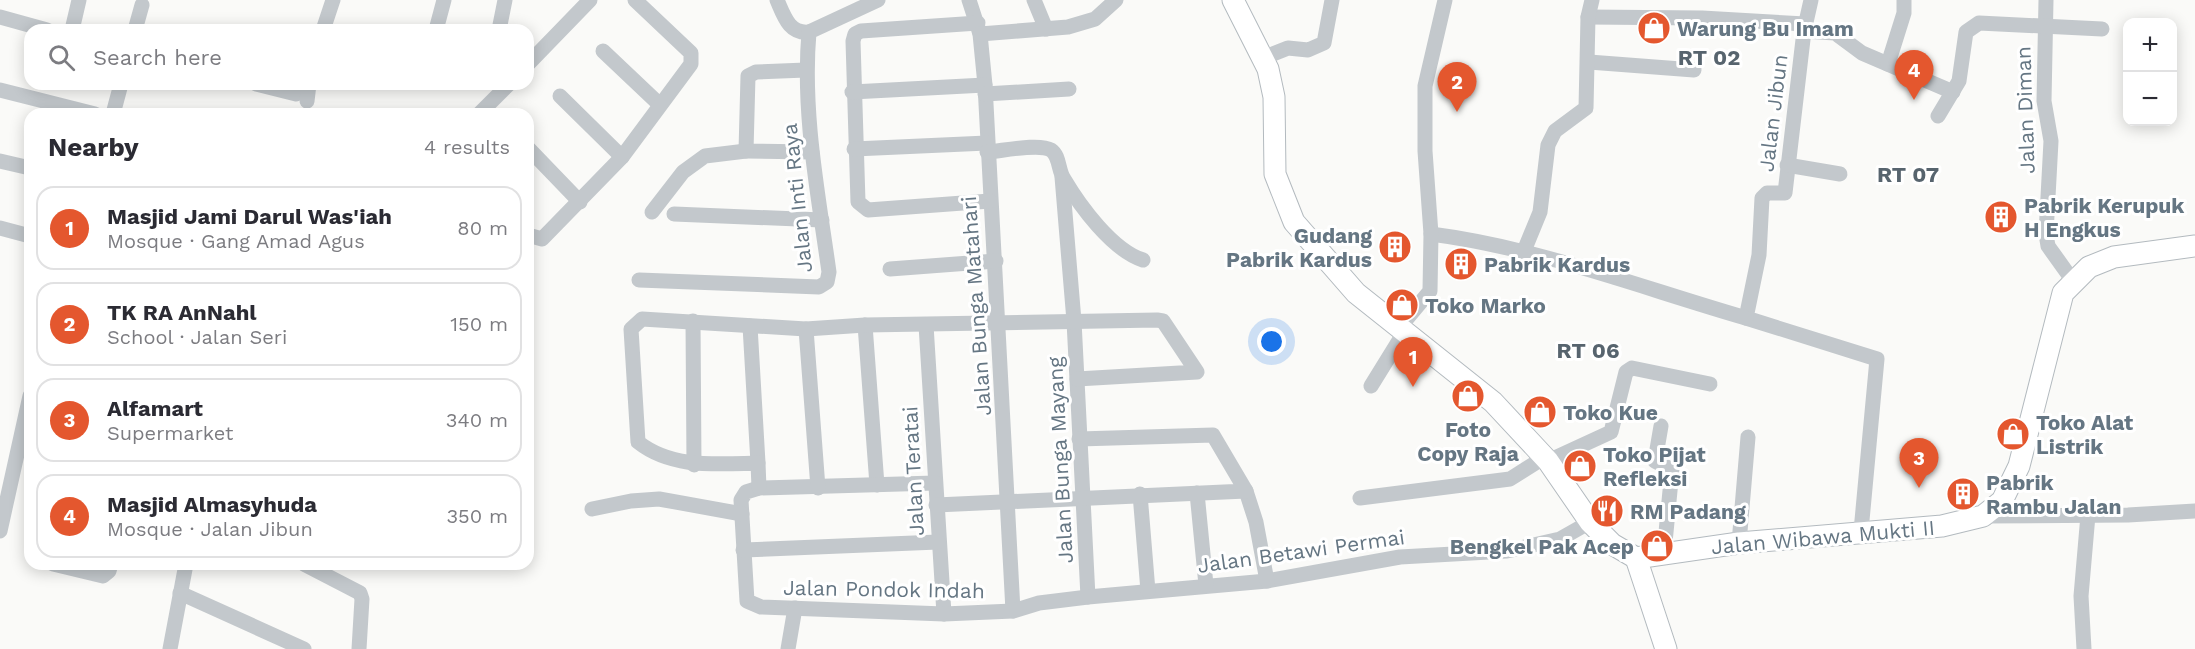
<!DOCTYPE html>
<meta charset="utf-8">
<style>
:root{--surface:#fff;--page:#f2f2f3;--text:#2b2b33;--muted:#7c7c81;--line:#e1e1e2;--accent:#e4572e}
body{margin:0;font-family:"Work Sans",sans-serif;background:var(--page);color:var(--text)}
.controls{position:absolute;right:18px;top:18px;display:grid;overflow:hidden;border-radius:12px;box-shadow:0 3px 15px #0003}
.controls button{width:54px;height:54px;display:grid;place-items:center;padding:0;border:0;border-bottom:2px solid var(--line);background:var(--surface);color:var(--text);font:30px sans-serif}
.you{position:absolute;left:1272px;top:342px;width:21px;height:21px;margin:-15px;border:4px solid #fff;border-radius:50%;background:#1a73e8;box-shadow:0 0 0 9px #1a73e833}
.badge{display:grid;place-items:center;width:39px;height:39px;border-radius:50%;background:var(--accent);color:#fff;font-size:20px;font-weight:700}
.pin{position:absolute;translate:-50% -50px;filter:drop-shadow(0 2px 3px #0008)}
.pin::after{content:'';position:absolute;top:32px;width:21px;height:18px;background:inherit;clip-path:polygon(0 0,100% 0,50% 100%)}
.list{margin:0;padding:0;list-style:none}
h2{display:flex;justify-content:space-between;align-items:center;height:78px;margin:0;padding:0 24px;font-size:26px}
h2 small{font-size:20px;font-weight:400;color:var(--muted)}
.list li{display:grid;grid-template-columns:39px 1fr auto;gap:18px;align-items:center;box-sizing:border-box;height:84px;margin:0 12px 12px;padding:0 12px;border:2px solid var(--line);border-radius:18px}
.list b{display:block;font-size:22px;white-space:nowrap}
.list p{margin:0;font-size:20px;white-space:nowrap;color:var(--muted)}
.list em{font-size:20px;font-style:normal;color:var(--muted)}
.icon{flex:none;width:33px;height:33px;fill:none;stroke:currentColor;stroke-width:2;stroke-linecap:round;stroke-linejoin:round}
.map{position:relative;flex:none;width:2195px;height:649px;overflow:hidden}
.search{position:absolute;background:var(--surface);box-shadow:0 3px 15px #0003;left:24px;top:24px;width:510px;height:66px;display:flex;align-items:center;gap:15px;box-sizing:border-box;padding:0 21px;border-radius:18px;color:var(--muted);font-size:22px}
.panel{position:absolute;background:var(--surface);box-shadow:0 3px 15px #0003;left:24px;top:108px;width:510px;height:462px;border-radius:18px}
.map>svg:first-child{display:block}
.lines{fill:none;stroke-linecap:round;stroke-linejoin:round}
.secondary-casing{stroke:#b3babf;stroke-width:23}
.street{stroke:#c3c8cc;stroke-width:15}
.secondary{stroke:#fff;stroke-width:21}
.labels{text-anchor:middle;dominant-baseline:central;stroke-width:6;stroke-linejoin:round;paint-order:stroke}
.poi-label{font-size:21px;font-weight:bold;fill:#657683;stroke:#fff;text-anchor:start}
.street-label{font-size:21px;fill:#657683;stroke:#fff}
.neighbourhood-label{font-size:22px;font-weight:bold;fill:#57646e;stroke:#fff}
</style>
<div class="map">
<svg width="2195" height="649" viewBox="0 0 2195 649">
<rect width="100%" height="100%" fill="#fafaf8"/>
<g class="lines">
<defs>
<g id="secondary">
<polyline points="1233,0 1268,69 1274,97 1275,174 1294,222 1356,293 1493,402 1548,461 1590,522 1612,544 1636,558"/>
<polyline points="1636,558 1739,543 1942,526 1983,516 2002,501 2019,466 2063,293 2089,267 2114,257 2195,246"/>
<polyline points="1636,558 1666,649"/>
</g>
</defs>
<use href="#secondary" class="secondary-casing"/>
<g class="street">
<path d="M777,0c7,16 12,34 32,32"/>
<polyline points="969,0 980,34 985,85 1013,611"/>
<polyline points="1034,0 1046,29"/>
<polyline points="1811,0 1804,31 1785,193 1767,193 1762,198 1759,255 1746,318 1877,359 1861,531"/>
<polyline points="2046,0 2044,101 2051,141 2046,234 2048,246 2073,281"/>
<polyline points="0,17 47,30"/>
<polyline points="1588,17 1702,18 1805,24"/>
<polyline points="978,23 861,31 855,34 853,41 858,202 868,210 990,201"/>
<polyline points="72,30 79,0"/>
<polyline points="135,30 142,5"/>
<polyline points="323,30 333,0"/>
<polyline points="436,30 444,0"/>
<polyline points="499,30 505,0"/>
<polyline points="1804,31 1835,33 1862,53 1953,92"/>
<polyline points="980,34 1068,27 1095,19 1116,0"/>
<polyline points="603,51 659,104"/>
<polyline points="1263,58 1288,48 1308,50 1324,43 1332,0"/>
<polyline points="1589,62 1694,70"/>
<polyline points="528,64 590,0"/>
<polyline points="1888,64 1904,13 1904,0"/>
<polyline points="806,70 756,72 748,76 746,151 812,152"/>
<polyline points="256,84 296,94"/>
<polyline points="0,90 95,114"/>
<polyline points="852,92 985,85"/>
<polyline points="985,94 1069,89"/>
<polyline points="560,96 622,157"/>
<polyline points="307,101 309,84"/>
<polyline points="113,114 121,84"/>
<polyline points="479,114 509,84"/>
<polyline points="1938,116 1959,81 1966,32 1979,23 2102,29"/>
<polyline points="528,148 580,202"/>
<polyline points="854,149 987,143"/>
<path d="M987,152c15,-1 52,-9 64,-2 9,6 7,21 13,29 16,27 48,71 79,81"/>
<polyline points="0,161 30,168"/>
<polyline points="1787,165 1840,174"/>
<polyline points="1062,177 1074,321 1088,597"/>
<polyline points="652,212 683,172 705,156 746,151"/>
<polyline points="674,214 822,220"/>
<polyline points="0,228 30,236"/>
<path d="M1431,234c108,14 211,54 315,84"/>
<polyline points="528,235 542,239 622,157 691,64 691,53 635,0"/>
<polyline points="1524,251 1540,212 1548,145 1555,131 1586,108 1588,17 1592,0"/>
<polyline points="890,269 996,261"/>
<path d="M639,280l180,7 8,-5 2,-10c-11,-79 -27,-160 -20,-240l69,-32"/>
<polyline points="693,321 694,465"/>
<polyline points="865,325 877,485"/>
<polyline points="926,325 944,614"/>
<polyline points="750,326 758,463"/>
<polyline points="1400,327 1430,291 1431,234 1425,151 1425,86 1445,0"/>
<polyline points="1371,386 1405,331"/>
<polyline points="1661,426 1655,461 1672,470 1664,553"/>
<polyline points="1548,461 1611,432 1626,372 1632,368 1710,384"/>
<polyline points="935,483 759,488 746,492 741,500 747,601 761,607 944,614 1013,611 1039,603 1088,597 1267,581 1400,557 1507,551 1560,539 1590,522"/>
<path d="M759,488l-1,-25c-41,1 -86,6 -120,-21l-7,-113 11,-10 164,10"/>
<polyline points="818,488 806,329 865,325 1157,320 1163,321 1197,372 1077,379"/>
<polyline points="1246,491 1256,522 1267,581"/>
<polyline points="1197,493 1206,585"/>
<polyline points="1140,494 1148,591"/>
<polyline points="1360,498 1510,479 1545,457"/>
<polyline points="936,505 1246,491 1213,435 1079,439"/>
<polyline points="592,509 631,501 659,499 742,514"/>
<polyline points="1983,516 2128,515 2195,511"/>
<polyline points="0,531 30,396"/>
<polyline points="1739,543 1748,437"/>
<polyline points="743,550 938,542"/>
<polyline points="53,564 103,576 109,571 111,564"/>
<polyline points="304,564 360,593 362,599 359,649"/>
<polyline points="180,593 304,649"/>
<polyline points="170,649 186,564"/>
<polyline points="788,649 795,608"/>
<polyline points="2084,649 2081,596 2088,515"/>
</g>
<use href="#secondary" class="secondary"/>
</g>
<defs>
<symbol id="shop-disc" viewBox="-11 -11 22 22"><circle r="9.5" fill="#e4572e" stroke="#fff"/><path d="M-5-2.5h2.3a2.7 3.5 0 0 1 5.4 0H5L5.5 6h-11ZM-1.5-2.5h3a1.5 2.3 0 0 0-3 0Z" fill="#fff"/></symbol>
<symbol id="building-disc" viewBox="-11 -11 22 22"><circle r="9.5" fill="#e4572e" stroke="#fff"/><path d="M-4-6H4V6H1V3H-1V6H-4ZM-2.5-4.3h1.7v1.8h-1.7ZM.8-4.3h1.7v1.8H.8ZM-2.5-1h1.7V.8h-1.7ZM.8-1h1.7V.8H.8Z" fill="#fff"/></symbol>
<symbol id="restaurant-disc" viewBox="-11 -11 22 22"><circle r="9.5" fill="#e4572e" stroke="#fff"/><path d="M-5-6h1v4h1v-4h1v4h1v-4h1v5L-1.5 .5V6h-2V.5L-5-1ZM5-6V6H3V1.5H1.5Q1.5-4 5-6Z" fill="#fff"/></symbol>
</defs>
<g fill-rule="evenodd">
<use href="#shop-disc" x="1635" y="9" width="38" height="38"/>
<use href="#building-disc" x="1982" y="198" width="38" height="38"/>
<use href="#building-disc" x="1376" y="228" width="38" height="38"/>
<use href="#building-disc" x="1442" y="245" width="38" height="38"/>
<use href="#shop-disc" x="1383" y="286" width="38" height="38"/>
<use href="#shop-disc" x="1449" y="377" width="38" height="38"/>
<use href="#shop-disc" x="1521" y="393" width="38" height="38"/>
<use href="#shop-disc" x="1994" y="415" width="38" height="38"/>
<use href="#shop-disc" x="1561" y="447" width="38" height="38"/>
<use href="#building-disc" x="1944" y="475" width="38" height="38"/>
<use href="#restaurant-disc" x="1588" y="492" width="38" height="38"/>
<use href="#shop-disc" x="1638" y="527" width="38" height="38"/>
</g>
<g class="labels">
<g class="poi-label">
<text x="1677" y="28">Warung Bu Imam</text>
<text x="2024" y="205">Pabrik Kerupuk<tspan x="2024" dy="24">H Engkus</tspan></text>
<text x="1372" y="235" text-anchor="end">Gudang<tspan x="1372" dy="24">Pabrik Kardus</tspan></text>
<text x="1484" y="264">Pabrik Kardus</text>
<text x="1425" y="305">Toko Marko</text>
<text x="1563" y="412">Toko Kue</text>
<text x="2036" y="422">Toko Alat<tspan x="2036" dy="24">Listrik</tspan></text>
<text x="1468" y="429" text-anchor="middle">Foto<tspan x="1468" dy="24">Copy Raja</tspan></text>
<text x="1603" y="454">Toko Pijat<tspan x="1603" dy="24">Refleksi</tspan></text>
<text x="1986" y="482">Pabrik<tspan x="1986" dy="24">Rambu Jalan</tspan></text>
<text x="1630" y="511">RM Padang</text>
<text x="1634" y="546" text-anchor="end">Bengkel Pak Acep</text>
</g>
<g class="street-label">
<text transform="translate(2025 110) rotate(-92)">Jalan Diman</text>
<text transform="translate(1773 113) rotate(-83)">Jalan Jibun</text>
<text transform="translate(797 198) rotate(-96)">Jalan Inti Raya</text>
<text transform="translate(976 306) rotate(-94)">Jalan Bunga Matahari</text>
<text transform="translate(1060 460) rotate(-93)">Jalan Bunga Mayang</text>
<text transform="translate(913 471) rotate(-93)">Jalan Teratai</text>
<text transform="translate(1823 537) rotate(-5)">Jalan Wibawa Mukti II</text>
<text transform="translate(1301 551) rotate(-8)">Jalan Betawi Permai</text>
<text transform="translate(884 589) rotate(1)">Jalan Pondok Indah</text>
</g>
<g class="neighbourhood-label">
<text x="1709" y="57">RT 02</text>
<text x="1908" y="174">RT 07</text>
<text x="1588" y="350">RT 06</text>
</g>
</g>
</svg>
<div class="controls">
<button>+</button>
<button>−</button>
</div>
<div class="you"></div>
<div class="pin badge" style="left:1413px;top:387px">1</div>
<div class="pin badge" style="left:1457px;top:112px">2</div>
<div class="pin badge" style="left:1919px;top:488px">3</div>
<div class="pin badge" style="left:1914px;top:100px">4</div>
<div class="search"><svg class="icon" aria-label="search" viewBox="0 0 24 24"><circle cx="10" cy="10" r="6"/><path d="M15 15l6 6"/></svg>Search here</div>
<section class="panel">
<h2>Nearby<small>4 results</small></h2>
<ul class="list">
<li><span class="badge">1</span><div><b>Masjid Jami Darul Was'iah</b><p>Mosque · Gang Amad Agus</p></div><em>80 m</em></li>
<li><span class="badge">2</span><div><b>TK RA AnNahl</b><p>School · Jalan Seri</p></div><em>150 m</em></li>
<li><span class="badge">3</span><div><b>Alfamart</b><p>Supermarket</p></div><em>340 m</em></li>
<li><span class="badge">4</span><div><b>Masjid Almasyhuda</b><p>Mosque · Jalan Jibun</p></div><em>350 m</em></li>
</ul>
</section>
</div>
